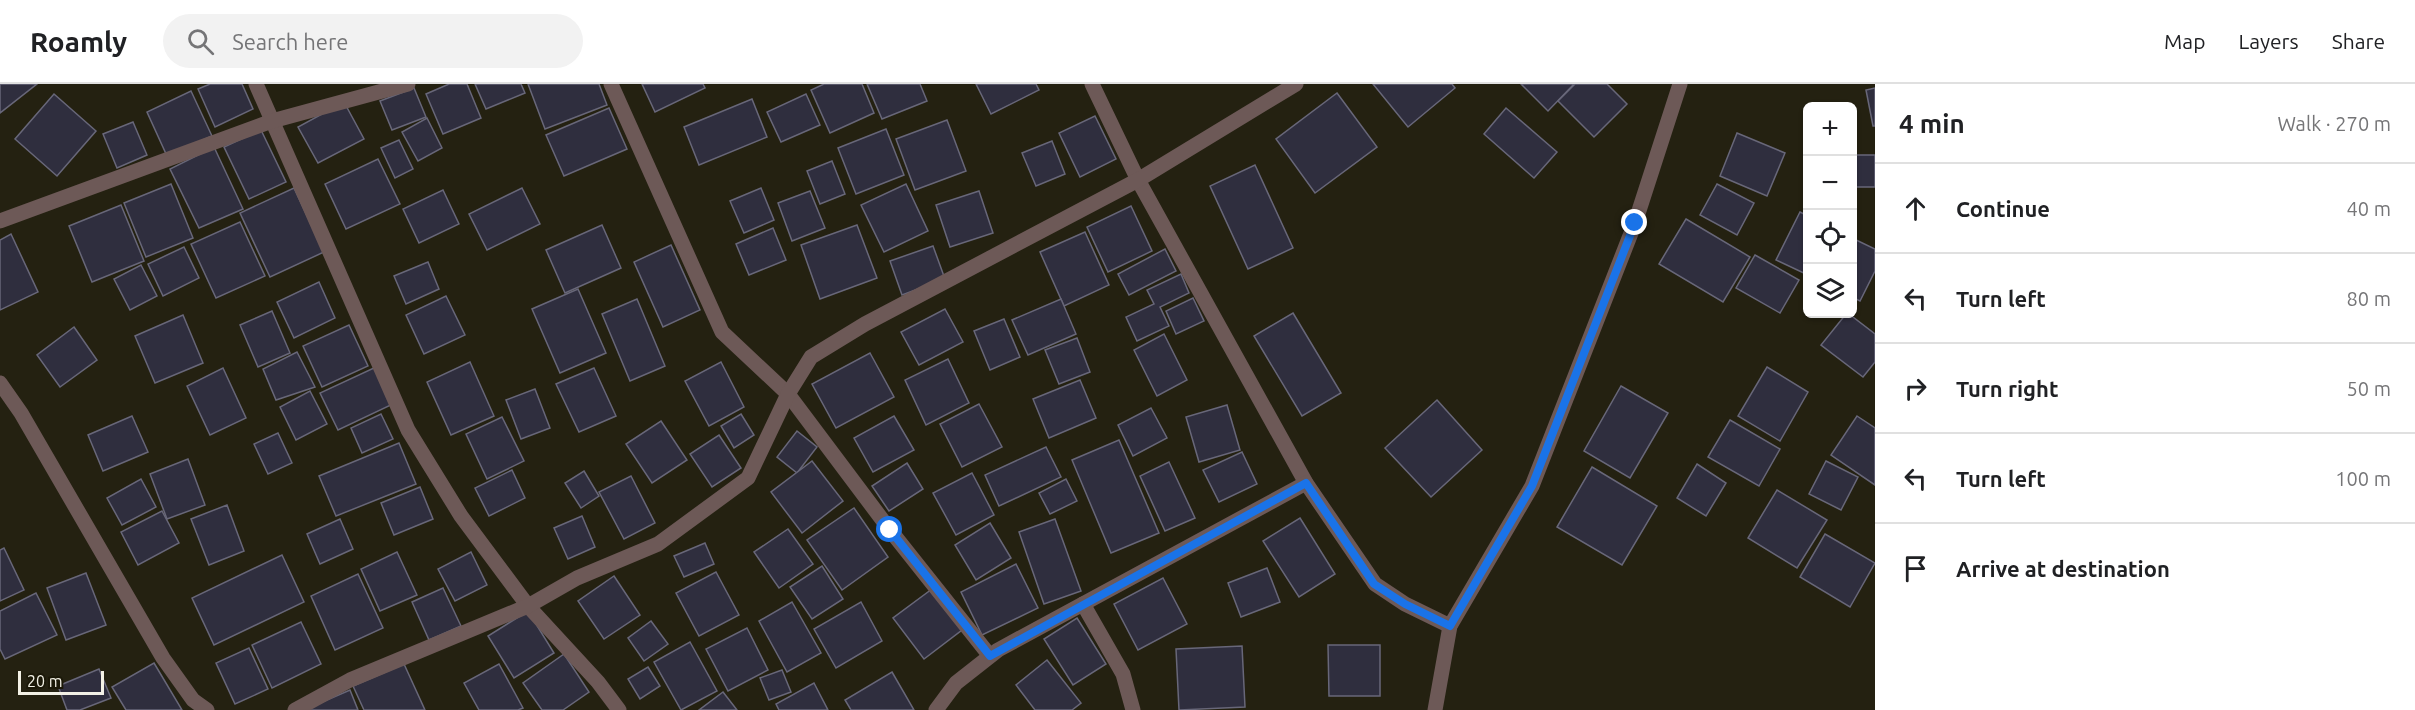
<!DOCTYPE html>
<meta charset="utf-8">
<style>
:root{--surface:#fff;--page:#f2f2f2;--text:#202124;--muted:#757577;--line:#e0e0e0}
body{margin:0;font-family:Ubuntu,sans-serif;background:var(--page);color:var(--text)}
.controls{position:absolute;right:18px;top:18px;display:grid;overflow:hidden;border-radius:9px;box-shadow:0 2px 4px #0004}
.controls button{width:54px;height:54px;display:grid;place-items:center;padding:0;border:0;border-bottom:2px solid var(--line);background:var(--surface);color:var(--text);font:30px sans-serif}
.scale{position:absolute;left:18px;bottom:15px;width:86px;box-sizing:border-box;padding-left:6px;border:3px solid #f3f1e6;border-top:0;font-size:16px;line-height:21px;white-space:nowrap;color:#f3f1e6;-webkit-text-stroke:4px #1b1808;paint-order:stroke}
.stop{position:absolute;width:18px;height:18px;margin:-14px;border:4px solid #1a73e8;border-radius:50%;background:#fff}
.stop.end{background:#1a73e8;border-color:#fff;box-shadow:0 2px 6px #0008}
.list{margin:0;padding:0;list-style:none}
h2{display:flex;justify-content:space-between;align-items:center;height:78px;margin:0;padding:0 24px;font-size:26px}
h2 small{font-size:20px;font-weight:400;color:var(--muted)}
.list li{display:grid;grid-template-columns:39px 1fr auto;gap:18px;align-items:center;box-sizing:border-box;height:90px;padding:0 24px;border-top:2px solid var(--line)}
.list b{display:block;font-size:22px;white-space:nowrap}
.list em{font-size:20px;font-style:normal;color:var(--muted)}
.icon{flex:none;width:33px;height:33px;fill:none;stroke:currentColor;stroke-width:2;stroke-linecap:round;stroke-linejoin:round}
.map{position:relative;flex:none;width:1875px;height:626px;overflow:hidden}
header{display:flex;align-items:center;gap:36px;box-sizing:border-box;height:84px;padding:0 30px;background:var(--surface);border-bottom:2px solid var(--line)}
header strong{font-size:28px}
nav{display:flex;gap:33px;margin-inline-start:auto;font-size:21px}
.search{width:420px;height:54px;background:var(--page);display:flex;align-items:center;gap:15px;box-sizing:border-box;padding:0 21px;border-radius:33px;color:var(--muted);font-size:22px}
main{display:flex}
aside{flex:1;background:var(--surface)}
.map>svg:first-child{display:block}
.building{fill:#2f2e3e;stroke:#686779;stroke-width:1.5}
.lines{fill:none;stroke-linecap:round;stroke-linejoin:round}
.minor{stroke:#6d5957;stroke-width:15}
.route{stroke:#1a73e8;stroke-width:8}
</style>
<header>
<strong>Roamly</strong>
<div class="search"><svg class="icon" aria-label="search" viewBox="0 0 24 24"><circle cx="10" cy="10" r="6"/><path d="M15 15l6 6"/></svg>Search here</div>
<nav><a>Map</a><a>Layers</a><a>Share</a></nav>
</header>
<main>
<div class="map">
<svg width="1875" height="626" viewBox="0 0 1875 626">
<rect width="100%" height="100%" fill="#242111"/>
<g class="building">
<polygon points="0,0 37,0 0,29"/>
<polygon points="210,0 242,0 253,25 215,43 198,5"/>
<polygon points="449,0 467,0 481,34 443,50 426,10"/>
<polygon points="475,0 521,0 525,9 486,25"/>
<polygon points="528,0 599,0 607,21 545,45"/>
<polygon points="642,0 703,0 705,4 655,28"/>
<polygon points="824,0 862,0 874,29 830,49 811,6"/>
<polygon points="867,0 920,0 927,17 882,35"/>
<polygon points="976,0 1036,0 1039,6 991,30"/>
<polygon points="1373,0 1452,0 1455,4 1408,43"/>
<polygon points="1521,0 1574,0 1548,27"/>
<polygon points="1575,0 1607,0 1627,20 1594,53 1558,17"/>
<polygon points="414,4 426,33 392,46 380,17"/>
<polygon points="1875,4 1875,42 1873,42 1866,6"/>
<polygon points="191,7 212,52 167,72 147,28"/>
<polygon points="1337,9 1377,63 1315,109 1276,55"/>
<polygon points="54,10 96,47 57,92 15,55"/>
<polygon points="806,10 820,41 781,58 767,28"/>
<polygon points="752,15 767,53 699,81 684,43"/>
<polygon points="344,18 364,55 318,79 298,43"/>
<polygon points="609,24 627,65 564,92 546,51"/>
<polygon points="1506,24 1557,68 1534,94 1484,50"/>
<polygon points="1095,32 1116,75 1080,93 1059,49"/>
<polygon points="427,34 442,64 418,77 402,48"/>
<polygon points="947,36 966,87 915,106 896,55"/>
<polygon points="133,38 147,71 117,84 103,50"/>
<polygon points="886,45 904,91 856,110 838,64"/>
<polygon points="261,46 286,98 249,115 224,63"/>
<polygon points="1737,49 1785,69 1767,112 1720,92"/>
<polygon points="399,56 413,85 395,94 381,64"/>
<polygon points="1052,57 1065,90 1036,102 1022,69"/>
<polygon points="214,63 243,125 199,144 170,85"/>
<polygon points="1855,71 1875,71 1875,103 1856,103"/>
<polygon points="378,75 400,120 346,145 325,100"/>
<polygon points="832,77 845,110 820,120 807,87"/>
<polygon points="1255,81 1293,164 1248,185 1210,102"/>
<polygon points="171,100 193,154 146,173 124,119"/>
<polygon points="906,100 928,147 884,168 861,121"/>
<polygon points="1717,100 1754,119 1737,151 1700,131"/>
<polygon points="294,104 324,168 270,193 240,129"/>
<polygon points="522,104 540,140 487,166 469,130"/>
<polygon points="761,104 774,136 744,149 730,117"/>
<polygon points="443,106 459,140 419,159 403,125"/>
<polygon points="810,107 825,144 792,157 778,119"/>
<polygon points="979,107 993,149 950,163 936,121"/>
<polygon points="121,121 144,177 92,198 69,142"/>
<polygon points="1131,122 1152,167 1108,188 1087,143"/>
<polygon points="1800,128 1808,132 1808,191 1776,176"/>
<polygon points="1686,135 1750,173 1723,218 1659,180"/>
<polygon points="240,138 265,192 216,214 191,160"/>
<polygon points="602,141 621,184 565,209 546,166"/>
<polygon points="857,141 877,194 820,215 801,161"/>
<polygon points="773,144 786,176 749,191 736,160"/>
<polygon points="1085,148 1109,201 1064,222 1040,168"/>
<polygon points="11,150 38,208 0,226 0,156"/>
<polygon points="1852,154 1875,165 1875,187 1860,217 1852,213"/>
<polygon points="671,161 700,226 663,243 634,178"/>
<polygon points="933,162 945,195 902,211 890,177"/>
<polygon points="184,163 199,194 163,212 148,180"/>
<polygon points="1165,165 1176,187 1129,211 1118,190"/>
<polygon points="1755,171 1799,196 1780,229 1736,204"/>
<polygon points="428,178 439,205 406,220 394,192"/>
<polygon points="141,181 157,212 130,226 114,195"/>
<polygon points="1181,190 1189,209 1160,223 1169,242 1137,257 1126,233 1154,220 1147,206"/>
<polygon points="319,198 335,234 294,254 277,218"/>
<polygon points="578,205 606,269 560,289 532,225"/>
<polygon points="446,212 465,251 424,270 406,231"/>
<polygon points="1193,214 1204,237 1176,250 1166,227"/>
<polygon points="637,215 665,282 630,297 602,230"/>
<polygon points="1061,215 1076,250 1028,271 1012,236"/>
<polygon points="945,225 963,258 919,281 901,248"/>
<polygon points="272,227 290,269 258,283 240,241"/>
<polygon points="1293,229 1341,309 1302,332 1254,252"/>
<polygon points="1846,230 1849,230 1875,250 1875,278 1863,293 1821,261"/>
<polygon points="183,231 203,279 155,299 135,252"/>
<polygon points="1004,235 1020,273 990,286 974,247"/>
<polygon points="349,241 368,282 322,303 303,262"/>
<polygon points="74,243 97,276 60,303 37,271"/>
<polygon points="1164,250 1187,296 1157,312 1134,266"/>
<polygon points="1077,254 1090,288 1059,300 1045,266"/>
<polygon points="297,268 315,303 276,316 263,285"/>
<polygon points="870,269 894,313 836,344 812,300"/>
<polygon points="948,275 969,319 926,341 905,296"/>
<polygon points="470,278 494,332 451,351 427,298"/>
<polygon points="721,278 744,323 709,342 685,297"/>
<polygon points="376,283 393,320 338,346 320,309"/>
<polygon points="1767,283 1808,308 1780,357 1738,332"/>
<polygon points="223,284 246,334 210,351 187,302"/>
<polygon points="594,284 616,332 579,348 556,300"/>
<polygon points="1080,296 1096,334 1049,354 1033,315"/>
<polygon points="1621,302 1668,329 1630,394 1584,367"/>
<polygon points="535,305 550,344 521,355 506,316"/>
<polygon points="310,307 327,340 296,356 280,323"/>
<polygon points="1437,316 1482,366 1431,413 1385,364"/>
<polygon points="979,320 1002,363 962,383 940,340"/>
<polygon points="1227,321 1240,366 1199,378 1186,333"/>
<polygon points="1151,324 1167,354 1133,372 1118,341"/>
<polygon points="381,330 393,355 362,369 351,344"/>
<polygon points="741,330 754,351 734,364 721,342"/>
<polygon points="132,332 148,368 103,387 88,351"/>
<polygon points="894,332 914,366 873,388 854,354"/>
<polygon points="1857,332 1875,344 1875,401 1831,371"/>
<polygon points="502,333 524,377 487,395 466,350"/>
<polygon points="1730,336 1780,365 1759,402 1708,373"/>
<polygon points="661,337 687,376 652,399 626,360"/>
<polygon points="797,347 817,363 797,389 777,373"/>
<polygon points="278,349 292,379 268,390 254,360"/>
<polygon points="719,351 741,384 712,403 690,370"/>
<polygon points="1119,356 1159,449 1111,469 1072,376"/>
<polygon points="399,359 416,400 336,432 319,392"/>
<polygon points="1046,363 1061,393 999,422 985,391"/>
<polygon points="1242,368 1257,400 1219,418 1203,386"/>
<polygon points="188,375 205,421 167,435 150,390"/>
<polygon points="812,377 843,417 802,449 771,408"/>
<polygon points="1826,377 1858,393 1841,426 1809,410"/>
<polygon points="1169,378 1195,434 1165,447 1140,392"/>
<polygon points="907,379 923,405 889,427 872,402"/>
<polygon points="1697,380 1726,399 1706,432 1677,414"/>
<polygon points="1592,383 1657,422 1622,481 1557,443"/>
<polygon points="512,386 525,414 489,432 475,404"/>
<polygon points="584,387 599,412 581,424 565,399"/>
<polygon points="972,389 994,431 956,451 933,409"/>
<polygon points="631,392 655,439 624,455 599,408"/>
<polygon points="141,395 156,423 122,441 107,414"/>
<polygon points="1066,395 1077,417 1050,430 1039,409"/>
<polygon points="420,403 433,435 394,451 381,419"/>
<polygon points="1777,406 1827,436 1797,484 1748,454"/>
<polygon points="227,421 244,467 209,481 191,435"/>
<polygon points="854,424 888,473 842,506 807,456"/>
<polygon points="162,427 179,459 138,481 121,448"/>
<polygon points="582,432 595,463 568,475 554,444"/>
<polygon points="1300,434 1335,490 1299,513 1263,457"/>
<polygon points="340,435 353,465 320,480 307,450"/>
<polygon points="1055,435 1081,507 1044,520 1019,448"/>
<polygon points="990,439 1011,474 976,496 955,461"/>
<polygon points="788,445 813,480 779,504 754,468"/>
<polygon points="1825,450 1875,479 1850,523 1800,493"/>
<polygon points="705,459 714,480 684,493 674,472"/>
<polygon points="4,464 24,506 0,517 0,466"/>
<polygon points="397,468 417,511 380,527 361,485"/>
<polygon points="471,468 487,501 455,517 438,485"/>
<polygon points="282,471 304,518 214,561 192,514"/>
<polygon points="1016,480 1038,524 982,551 961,508"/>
<polygon points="822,482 843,515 812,535 790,503"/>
<polygon points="1267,484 1280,518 1241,533 1228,499"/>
<polygon points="716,488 739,531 699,552 676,509"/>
<polygon points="86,489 106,541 66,556 47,504"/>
<polygon points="358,490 383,544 335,566 311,512"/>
<polygon points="614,492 640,531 604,555 578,517"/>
<polygon points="1163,494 1187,540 1138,566 1114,520"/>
<polygon points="443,504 461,542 429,556 412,518"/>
<polygon points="932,505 962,546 924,575 893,534"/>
<polygon points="36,509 57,551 5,575 0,565 0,527"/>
<polygon points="792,518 821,569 787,588 759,537"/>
<polygon points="861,518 882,557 836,584 814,545"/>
<polygon points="528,527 554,569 514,594 488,552"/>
<polygon points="1077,534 1106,580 1073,601 1044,555"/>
<polygon points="651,537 668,560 644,577 628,554"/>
<polygon points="301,538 321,580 272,604 252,561"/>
<polygon points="747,544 768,586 728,607 706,565"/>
<polygon points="690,558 717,607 681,626 654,578"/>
<polygon points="1328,561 1380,561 1380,612 1329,612"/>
<polygon points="1242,562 1245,623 1179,626 1176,565"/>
<polygon points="249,564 268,605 235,620 216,579"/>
<polygon points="564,570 589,608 563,626 542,626 523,599"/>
<polygon points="1047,576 1081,619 1072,626 1035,626 1016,601"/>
<polygon points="154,579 182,626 126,626 112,603"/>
<polygon points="404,580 425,626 364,626 353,602"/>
<polygon points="499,580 523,624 518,626 479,626 464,599"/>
<polygon points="648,583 660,602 640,615 628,595"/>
<polygon points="99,585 111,614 80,626 67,626 58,602"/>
<polygon points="782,586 791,608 769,616 760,594"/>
<polygon points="892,588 914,626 851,626 845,616"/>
<polygon points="814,599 828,626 779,626 776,620"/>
<polygon points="350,606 358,626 304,626"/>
<polygon points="723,608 737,626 699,626"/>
</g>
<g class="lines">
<g class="minor">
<polyline points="256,0 408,346 461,432 528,522 598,598 619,626"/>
<polyline points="611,0 722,248 788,310 890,446 990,572"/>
<polyline points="1092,0 1138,96 1306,399 1375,500 1405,520 1450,542"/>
<polyline points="0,137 272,37 408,0"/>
<polyline points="0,299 21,329 163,574 193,616 207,626"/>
<polyline points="1083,520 1123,590 1133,626"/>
<polyline points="295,626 350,596 528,522 577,494 658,460 748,394 788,310 811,273 865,240 1138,96 1296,0"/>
<polyline points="936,626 956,599 998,566 1306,399"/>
<polyline points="1435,626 1450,542 1532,402 1635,139 1680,0"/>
</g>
</g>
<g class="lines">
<polyline class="route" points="890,446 990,572 1306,399 1374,500 1405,520 1450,542 1532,402 1635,139"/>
</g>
</svg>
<div class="controls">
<button>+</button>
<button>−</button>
<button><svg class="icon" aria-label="locate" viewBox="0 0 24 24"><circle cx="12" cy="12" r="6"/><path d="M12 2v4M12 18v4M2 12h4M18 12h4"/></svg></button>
<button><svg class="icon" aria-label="layers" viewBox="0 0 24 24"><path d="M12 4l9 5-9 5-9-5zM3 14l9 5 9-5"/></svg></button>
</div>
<div class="scale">20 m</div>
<div class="stop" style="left:890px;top:446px"></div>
<div class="stop end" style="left:1635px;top:139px"></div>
</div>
<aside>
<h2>4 min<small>Walk · 270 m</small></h2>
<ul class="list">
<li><svg class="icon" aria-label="ahead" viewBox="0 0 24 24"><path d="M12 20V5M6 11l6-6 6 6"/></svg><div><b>Continue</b></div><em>40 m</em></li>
<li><svg class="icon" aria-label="left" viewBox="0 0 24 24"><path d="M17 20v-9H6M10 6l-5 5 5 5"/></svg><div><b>Turn left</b></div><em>80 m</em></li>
<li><svg class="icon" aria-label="right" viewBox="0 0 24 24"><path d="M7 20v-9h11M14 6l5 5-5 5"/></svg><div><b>Turn right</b></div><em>50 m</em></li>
<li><svg class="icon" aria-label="left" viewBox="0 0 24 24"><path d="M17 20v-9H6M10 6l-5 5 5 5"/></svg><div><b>Turn left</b></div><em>100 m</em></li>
<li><svg class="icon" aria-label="arrive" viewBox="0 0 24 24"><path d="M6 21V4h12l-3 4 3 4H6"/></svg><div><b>Arrive at destination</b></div></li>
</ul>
</aside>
</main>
